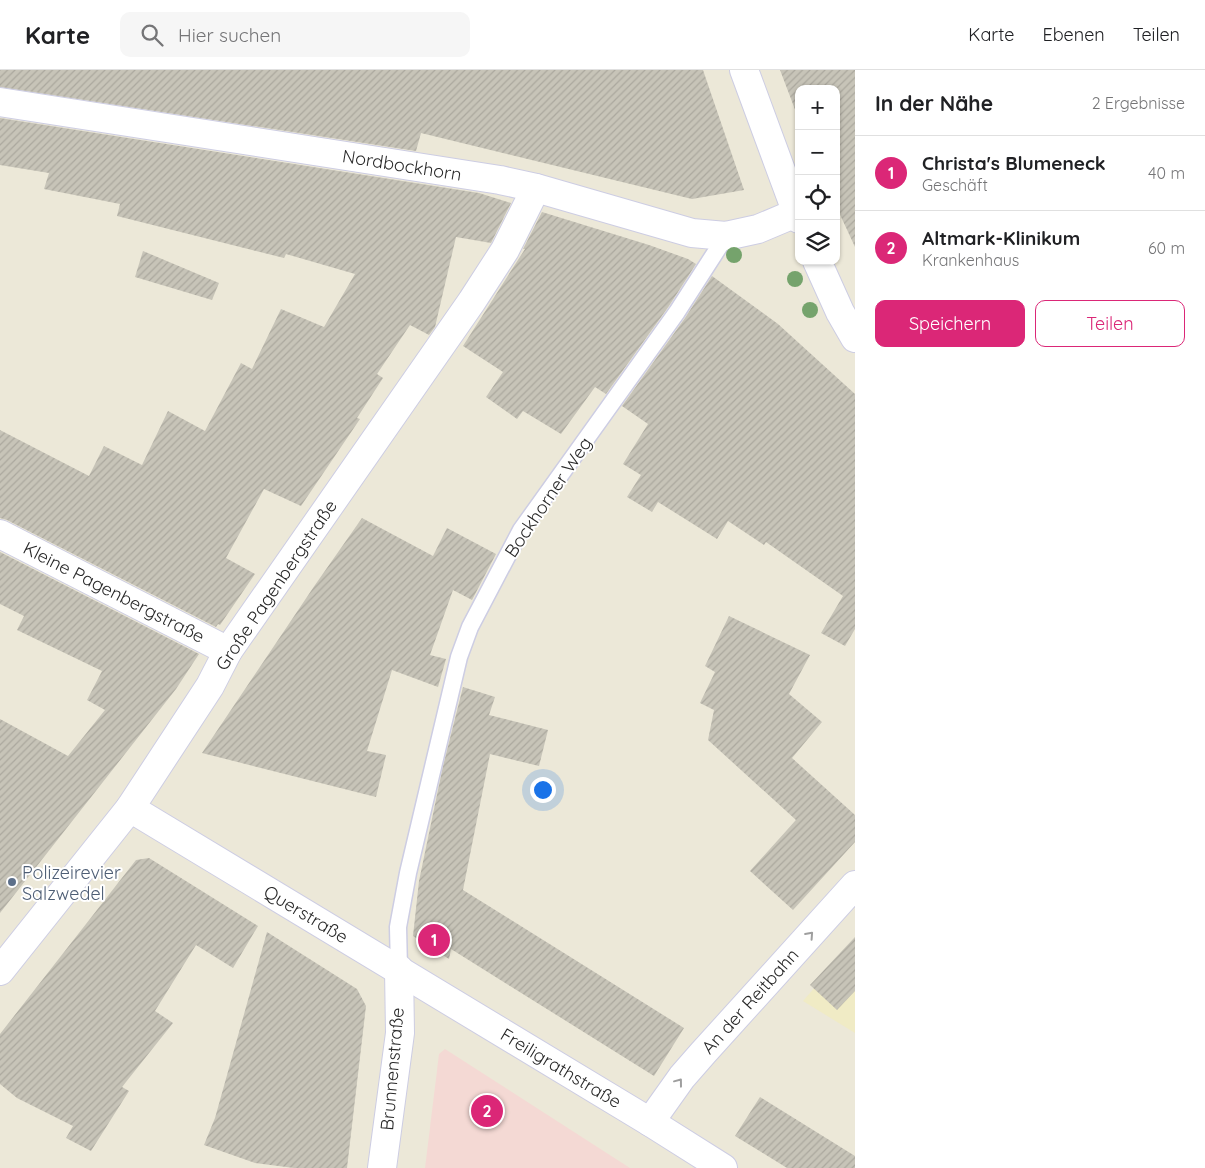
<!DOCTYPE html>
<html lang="de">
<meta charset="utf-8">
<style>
:root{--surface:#fff;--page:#f6f6f6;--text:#202124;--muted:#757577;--line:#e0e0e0;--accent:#db2777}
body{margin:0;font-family:Quicksand,sans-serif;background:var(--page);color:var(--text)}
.controls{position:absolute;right:15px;top:15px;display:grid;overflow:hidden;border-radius:10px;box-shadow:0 1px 4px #0004}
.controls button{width:45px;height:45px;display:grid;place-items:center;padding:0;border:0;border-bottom:1px solid var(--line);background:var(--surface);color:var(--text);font:25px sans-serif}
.you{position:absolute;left:542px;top:719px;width:18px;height:18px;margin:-12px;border:4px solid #fff;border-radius:50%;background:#1a73e8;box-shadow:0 0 0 8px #1a73e833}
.badge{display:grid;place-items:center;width:32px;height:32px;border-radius:50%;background:var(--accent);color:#fff;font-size:16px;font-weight:700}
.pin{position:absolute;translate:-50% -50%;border:2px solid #fff;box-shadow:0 1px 5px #0006}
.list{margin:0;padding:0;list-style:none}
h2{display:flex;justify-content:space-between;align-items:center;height:65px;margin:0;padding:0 20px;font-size:21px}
h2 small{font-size:16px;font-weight:400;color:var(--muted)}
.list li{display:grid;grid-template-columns:32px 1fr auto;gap:15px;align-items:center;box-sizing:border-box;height:75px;padding:0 20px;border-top:1px solid var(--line)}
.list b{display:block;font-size:19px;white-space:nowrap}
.list p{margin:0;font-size:16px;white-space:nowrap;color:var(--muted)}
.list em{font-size:16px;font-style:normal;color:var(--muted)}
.actions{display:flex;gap:10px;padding:15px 20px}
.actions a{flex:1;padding:11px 0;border:1px solid var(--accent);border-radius:10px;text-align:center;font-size:18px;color:var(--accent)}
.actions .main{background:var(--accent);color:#fff}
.icon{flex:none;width:28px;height:28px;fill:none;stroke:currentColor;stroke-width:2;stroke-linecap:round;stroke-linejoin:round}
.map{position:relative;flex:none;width:855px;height:1098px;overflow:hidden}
header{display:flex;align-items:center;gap:30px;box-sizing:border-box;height:70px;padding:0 25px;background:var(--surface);border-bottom:1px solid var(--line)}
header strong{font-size:24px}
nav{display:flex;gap:28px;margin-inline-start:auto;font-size:18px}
.search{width:350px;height:45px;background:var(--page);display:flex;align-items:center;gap:12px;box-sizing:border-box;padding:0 18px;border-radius:10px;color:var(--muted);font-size:19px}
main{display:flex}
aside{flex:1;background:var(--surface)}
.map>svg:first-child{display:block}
.education{fill:#f0ebc5}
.medical{fill:#f4d9d4}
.building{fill:url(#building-hatch)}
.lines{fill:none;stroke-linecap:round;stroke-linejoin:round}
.lane-casing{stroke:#cdcde3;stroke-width:19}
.street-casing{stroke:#cdcde3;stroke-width:30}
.secondary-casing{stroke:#cdcde3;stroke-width:30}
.lane{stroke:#fff;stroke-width:16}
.street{stroke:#fff;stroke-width:28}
.secondary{stroke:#fff;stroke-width:28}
.tree{fill:#75a36c}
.oneway{stroke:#9e9e9e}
.service-dot{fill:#5c6f8a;stroke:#fff;stroke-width:2}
.labels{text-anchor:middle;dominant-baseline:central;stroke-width:4;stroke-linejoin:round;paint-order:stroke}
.street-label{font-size:18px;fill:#282828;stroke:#fff}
.service-label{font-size:18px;fill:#4e5e75;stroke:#fff;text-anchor:start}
</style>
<header>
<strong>Karte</strong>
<div class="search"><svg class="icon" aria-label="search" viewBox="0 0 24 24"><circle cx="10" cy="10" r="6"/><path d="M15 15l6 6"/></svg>Hier suchen</div>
<nav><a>Karte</a><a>Ebenen</a><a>Teilen</a></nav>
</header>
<main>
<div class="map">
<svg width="855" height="1098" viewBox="0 0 855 1098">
<defs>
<pattern id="building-hatch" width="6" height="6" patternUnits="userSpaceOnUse" patternTransform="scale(1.25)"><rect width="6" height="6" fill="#c7c4b8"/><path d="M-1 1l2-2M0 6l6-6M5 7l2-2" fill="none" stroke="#aba89e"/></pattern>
</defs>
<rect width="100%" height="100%" fill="#ece8d8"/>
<polygon class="education" points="855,871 855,963 803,931"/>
<polygon class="medical" points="445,979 630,1098 425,1098 439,984"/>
<g class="building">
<polygon points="0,0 703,0 744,120 692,129 421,63 416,81 0,17"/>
<polygon points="780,0 855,0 855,177 836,136 836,19 799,19 799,50"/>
<polygon points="0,48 479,123 511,133 491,173 456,167 435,257 429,265 410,255 377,304 383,308 357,348 360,349 301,436 264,419 226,488 255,504 220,555 218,554 216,557 7,450 0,448 0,360 89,406 104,376 142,395 168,341 205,361 241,293 252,299 281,239 324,257 355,204 286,184 284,188 117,146 120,134 44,119 49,103 0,95"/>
<polygon points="542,142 649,175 688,189 696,194 669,236 606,324 595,317 561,364 523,341 517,349 486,327 503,302 463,276 525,179 523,179"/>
<polygon points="143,181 219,213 212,230 135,207"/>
<polygon points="712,206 778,254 855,324 855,559 845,576 821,563 843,526 766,472 764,475 728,451 717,469 658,432 652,442 627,427 641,405 623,394 648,354 622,336 685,248"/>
<polygon points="362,448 433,486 447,458 496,484 472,530 453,520 430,585 446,589 438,617 392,600 367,681 386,685 376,727 202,683 315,515"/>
<polygon points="0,482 199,584 176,619 0,843 0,649 68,686 105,640 87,630 102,601 17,560 24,546 0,534"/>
<polygon points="729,546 810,585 789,624 822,652 792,688 855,745 855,772 793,840 750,801 796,750 708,670 714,640 700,633 715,602 705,596"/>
<polygon points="463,617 495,627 489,645 548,660 539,696 490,684 463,820 684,958 654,1006 451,879 449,889 413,866 419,811 443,696"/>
<polygon points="149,788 258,856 233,898 196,875 155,941 173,953 122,1017 129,1021 91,1081 66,1068 73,1056 17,1028 0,1014 0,964 136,790"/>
<polygon points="267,862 357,919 366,936 347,1098 294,1098 255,1093 204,1075 215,1048"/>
<polygon points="855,867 855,921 837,940 810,915"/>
<polygon points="760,1027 855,1086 855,1098 787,1098 735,1066"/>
</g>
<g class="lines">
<defs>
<polyline id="lane" points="399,899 398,857 408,803 459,587 470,557 521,460 677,242 726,166"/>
<g id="street">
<polyline points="0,32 500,110 536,118 692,163 726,166 758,159 796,143"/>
<polyline points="0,464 228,581"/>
<polyline points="130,738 650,1052 723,1098"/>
<polyline points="0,901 130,738 210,616 228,581 472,231 505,180 536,118"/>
<polyline points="650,1052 682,1007 703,983 855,815"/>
<polyline points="382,1098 400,963 399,899"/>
</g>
<g id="secondary">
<polyline points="744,0 799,149"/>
<polyline points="817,191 840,242 855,268"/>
</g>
</defs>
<use href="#lane" class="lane-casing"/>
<use href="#street" class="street-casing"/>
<use href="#secondary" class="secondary-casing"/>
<use href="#lane" class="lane"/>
<use href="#street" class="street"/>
<use href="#secondary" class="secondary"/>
</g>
<g class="tree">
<circle cx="734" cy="185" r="8"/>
<circle cx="795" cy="209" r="8"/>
<circle cx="810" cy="240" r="8"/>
</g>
<defs><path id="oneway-chevron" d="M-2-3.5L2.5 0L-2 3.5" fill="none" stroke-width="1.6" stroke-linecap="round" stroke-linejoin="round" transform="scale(1.25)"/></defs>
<g class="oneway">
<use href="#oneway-chevron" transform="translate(810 865) rotate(-48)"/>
<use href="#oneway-chevron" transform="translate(679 1012) rotate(-53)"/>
</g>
<circle class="service-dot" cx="12" cy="812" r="5"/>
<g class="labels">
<g class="street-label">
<text transform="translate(402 95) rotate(9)">Nordbockhorn</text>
<text transform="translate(548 427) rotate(-56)">Bockhorner Weg</text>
<text transform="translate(276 515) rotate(-56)">Große Pagenbergstraße</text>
<text transform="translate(114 522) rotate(27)">Kleine Pagenbergstraße</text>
<text transform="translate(306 844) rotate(31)">Querstraße</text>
<text transform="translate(750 931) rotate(-48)">An der Reitbahn</text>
<text transform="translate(561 998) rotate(31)">Freiligrathstraße</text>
<text transform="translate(392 999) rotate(-85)">Brunnenstraße</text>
</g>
<g class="service-label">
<text x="22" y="802">Polizeirevier<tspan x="22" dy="21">Salzwedel</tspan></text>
</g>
</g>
</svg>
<div class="controls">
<button>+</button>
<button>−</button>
<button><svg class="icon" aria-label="locate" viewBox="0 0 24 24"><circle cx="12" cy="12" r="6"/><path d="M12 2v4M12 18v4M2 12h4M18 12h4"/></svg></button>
<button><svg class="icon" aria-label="layers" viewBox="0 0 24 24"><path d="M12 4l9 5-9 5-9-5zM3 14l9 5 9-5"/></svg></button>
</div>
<div class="you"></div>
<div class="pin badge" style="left:434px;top:870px">1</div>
<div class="pin badge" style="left:487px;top:1041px">2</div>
</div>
<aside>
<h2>In der Nähe<small>2 Ergebnisse</small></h2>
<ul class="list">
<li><span class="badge">1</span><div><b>Christa's Blumeneck</b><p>Geschäft</p></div><em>40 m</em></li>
<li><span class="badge">2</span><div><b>Altmark-Klinikum</b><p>Krankenhaus</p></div><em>60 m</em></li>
</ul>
<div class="actions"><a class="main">Speichern</a><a>Teilen</a></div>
</aside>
</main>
